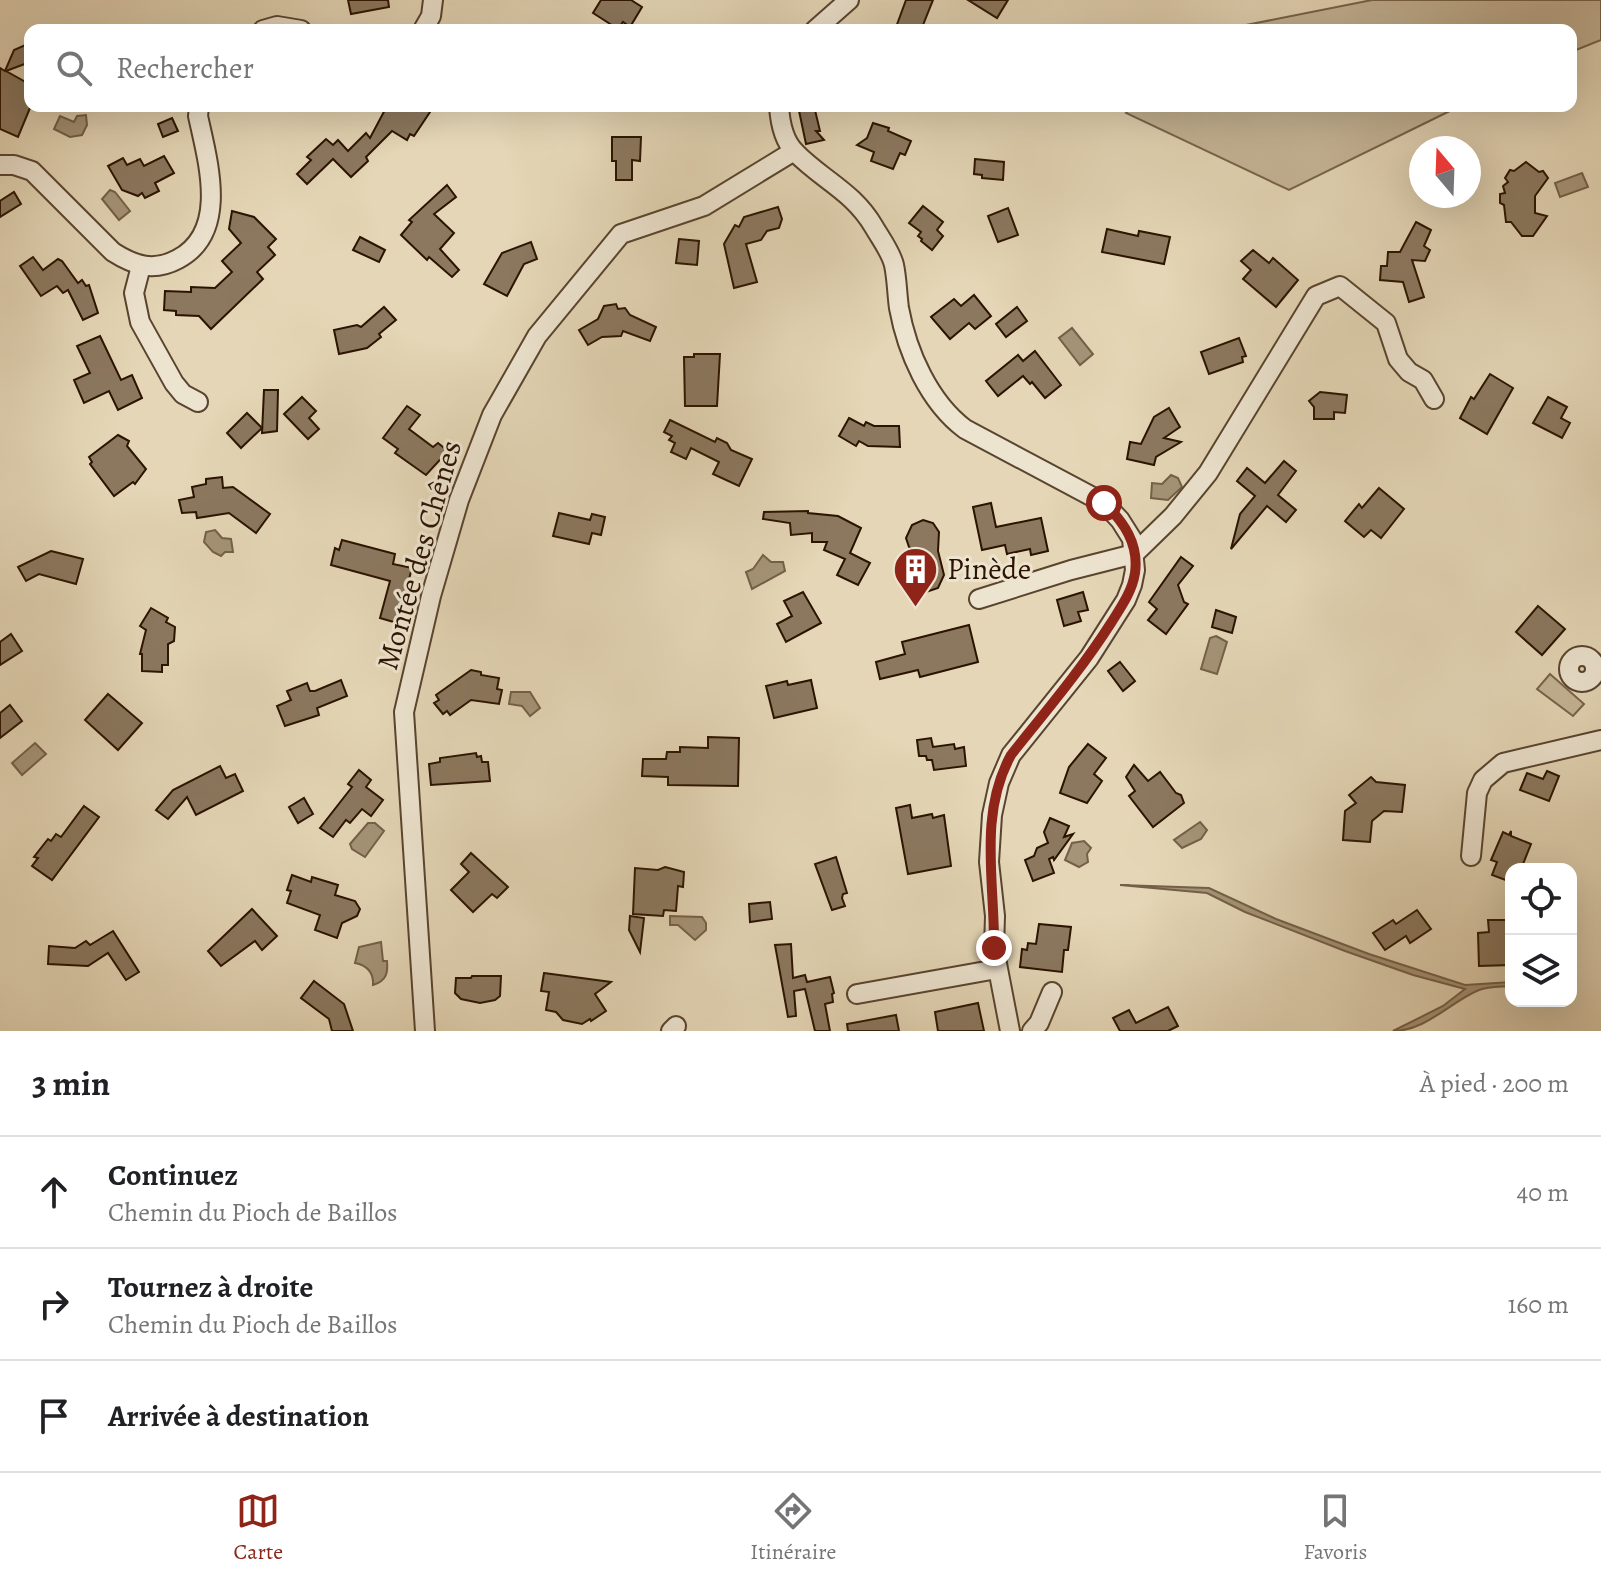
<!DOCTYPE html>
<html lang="fr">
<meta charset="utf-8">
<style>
:root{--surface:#fff;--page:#f6f6f6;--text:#202124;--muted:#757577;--line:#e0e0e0;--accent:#8f2418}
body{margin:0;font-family:Alegreya,serif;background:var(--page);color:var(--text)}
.controls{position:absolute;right:24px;bottom:24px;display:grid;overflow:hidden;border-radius:16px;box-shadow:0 8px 32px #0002}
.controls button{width:72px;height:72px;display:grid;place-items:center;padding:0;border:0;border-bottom:2px solid var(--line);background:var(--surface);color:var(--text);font:40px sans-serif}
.compass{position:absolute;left:1409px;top:136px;width:72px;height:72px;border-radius:50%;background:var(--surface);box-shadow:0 8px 32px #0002;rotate:341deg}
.stop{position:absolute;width:24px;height:24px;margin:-18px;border:6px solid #8f2418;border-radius:50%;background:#fff}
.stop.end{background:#8f2418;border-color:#fff;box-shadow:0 2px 8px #0008}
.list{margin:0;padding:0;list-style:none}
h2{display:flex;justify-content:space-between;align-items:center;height:104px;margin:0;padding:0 32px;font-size:34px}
h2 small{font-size:26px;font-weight:400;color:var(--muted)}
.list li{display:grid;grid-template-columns:52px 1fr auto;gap:24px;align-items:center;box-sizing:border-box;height:112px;padding:0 32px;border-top:2px solid var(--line)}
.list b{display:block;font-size:30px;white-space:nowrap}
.list p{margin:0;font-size:26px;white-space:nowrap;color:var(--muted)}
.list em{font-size:26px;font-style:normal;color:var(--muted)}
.icon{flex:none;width:44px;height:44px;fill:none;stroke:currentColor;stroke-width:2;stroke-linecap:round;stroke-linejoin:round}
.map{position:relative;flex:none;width:1601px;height:1031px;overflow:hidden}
.search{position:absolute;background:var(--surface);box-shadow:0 8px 32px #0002;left:24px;right:24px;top:24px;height:88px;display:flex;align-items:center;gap:20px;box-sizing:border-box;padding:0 28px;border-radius:16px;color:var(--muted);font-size:30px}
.sheet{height:440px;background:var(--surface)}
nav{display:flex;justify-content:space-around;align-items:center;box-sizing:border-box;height:112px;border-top:2px solid var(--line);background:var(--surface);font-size:22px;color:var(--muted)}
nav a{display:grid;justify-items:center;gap:4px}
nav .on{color:var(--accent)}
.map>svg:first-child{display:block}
.green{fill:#c5b597;stroke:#78644c;stroke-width:2}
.water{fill:#a59478;stroke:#746048;stroke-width:2}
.building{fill:#8b785f;stroke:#2b1300;stroke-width:2}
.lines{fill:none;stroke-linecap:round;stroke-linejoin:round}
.minor-casing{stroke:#59442e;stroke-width:22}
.minor{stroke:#ede4d0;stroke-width:18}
.route{stroke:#8f2418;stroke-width:10}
.labels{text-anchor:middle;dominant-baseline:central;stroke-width:6;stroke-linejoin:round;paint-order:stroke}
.street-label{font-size:30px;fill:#2b1300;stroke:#ede4d0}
.poi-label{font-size:30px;fill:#2b1300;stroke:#ede4d0;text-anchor:start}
</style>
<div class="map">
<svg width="1601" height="1031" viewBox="0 0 1601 1031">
<rect width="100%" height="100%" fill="#e4d6b6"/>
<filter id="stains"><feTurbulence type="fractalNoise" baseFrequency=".0025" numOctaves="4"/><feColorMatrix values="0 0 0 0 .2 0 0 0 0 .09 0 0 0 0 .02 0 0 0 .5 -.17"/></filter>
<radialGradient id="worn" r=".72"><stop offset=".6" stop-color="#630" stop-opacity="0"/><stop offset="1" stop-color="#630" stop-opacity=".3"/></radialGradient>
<g class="green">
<polygon points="1372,0 1601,0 1601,40 1571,52 1571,30 1221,30"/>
<polygon points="1132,106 1460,106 1289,190 1126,113"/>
<polygon points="1550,674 1584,704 1573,716 1537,689"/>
</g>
<g class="water">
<polygon points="86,115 87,125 82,135 70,137 54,129 60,116 74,122 77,116"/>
<polygon points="1582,173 1588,187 1560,197 1555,183"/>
<polygon points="110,190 115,192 130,211 119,220 102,199"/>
<polygon points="1072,328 1093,354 1080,365 1059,338"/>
<polygon points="1171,475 1178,478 1182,487 1168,500 1151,498 1152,483 1162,484"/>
<polygon points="215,530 222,538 231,539 233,552 225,552 221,556 213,552 204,542 206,532"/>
<polygon points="763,555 771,562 783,562 785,571 752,589 746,572 753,569"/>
<polygon points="1216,636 1227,642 1217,674 1201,669 1210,638"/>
<polygon points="511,692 530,692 540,708 530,716 522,706 509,704"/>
<polygon points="35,743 46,754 22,775 12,763"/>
<polygon points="1200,822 1207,830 1201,839 1182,848 1174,840"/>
<polygon points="368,823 375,823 384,831 365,857 352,849 350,844"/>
<polygon points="1084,841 1091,848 1087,854 1088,862 1079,867 1065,860 1072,843"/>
<path d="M1120,885l89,3 67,31 93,35 96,31 46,-3v4c-10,1 -22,0 -32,4 -29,12 -53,41 -86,41l50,-25 22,-17 -52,-14 -68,-24 -100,-39 -38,-19z"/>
<polygon points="670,916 702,917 706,923 706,930 695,940 678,925 670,925"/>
<path d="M381,942l2,19h4c1,11 0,20 -14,24 1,-12 -6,-20 -18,-22l4,-16z"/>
</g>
<g class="building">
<polygon points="348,0 388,0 389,7 351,14"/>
<polygon points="601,0 631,0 642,7 630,27 623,22 618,29 593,13"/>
<polygon points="906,0 933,0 921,30 895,30"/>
<polygon points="968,0 1008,0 997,18"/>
<polygon points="30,43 30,62 6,71 29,84 26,92 30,94 30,108 18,137 0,129 0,68 5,71 14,50"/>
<polygon points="387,106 434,106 414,136 410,134 407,140 392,131 366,157 368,161 351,177 333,159 307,184 297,174 311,160 307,157 326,139 333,145 338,140 348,151 366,133 370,138"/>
<polygon points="798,106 814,106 820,131 816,131 824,140 806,144"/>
<polygon points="172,118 178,131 163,137 158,124"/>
<polygon points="873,123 889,128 888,131 911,141 905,155 900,153 893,169 871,161 874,152 857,145 867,138"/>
<polygon points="612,137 641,137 640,161 632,160 632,180 616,180 616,161 612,161"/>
<polygon points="164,156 174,173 155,183 159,191 145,198 142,193 138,196 122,190 108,166 123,158 127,165 140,159 144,166"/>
<polygon points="975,159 1004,162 1003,180 982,178 982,175 974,174"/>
<polygon points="1526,162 1539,172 1543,171 1548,178 1535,196 1535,213 1547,216 1533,236 1522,236 1511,222 1506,222 1504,205 1500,203 1500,194 1505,193 1503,186 1508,182 1505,178 1510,170 1514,171"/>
<polygon points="447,185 456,197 434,214 454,233 440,249 459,270 452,277 429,257 427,260 401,235 412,222 409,220"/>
<polygon points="14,192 21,204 0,217 0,201"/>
<polygon points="923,206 943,222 937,230 943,236 932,250 921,241 922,239 918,236 921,232 909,223"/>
<polygon points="778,207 782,219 779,228 767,231 761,240 746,244 757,282 734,288 724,244 735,225 739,227 744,217"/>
<polygon points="1008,208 1018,235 998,242 988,216"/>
<polygon points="232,211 254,217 276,239 268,247 275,255 257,272 263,279 211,329 199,316 176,315 176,311 164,310 165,291 191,292 191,287 215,288 232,272 222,261 241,243 229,229"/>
<polygon points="1416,222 1431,230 1424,246 1430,250 1425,261 1412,260 1424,297 1409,302 1403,282 1380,280 1381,266 1387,266 1388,252 1400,252"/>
<polygon points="1107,229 1138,236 1139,231 1170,237 1164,264 1102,252"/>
<polygon points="360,237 385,250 379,262 353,250"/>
<polygon points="679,239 699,241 697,265 676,263"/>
<polygon points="531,242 537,259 524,264 507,296 484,284 502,253"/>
<polygon points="1253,250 1269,263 1273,258 1298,280 1276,307 1243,279 1251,270 1241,261"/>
<polygon points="33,257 43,270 58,259 62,261 78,283 82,280 86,286 89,285 98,313 83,320 68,290 63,293 57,286 41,296 20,266"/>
<polygon points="974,295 991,316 975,329 969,323 950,339 931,317 954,299 961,306"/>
<polygon points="616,304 618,309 625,308 630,315 656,327 650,341 623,331 621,336 602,337 588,345 579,330 598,319 604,306"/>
<polygon points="384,307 396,320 379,334 381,337 367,348 339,354 334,330 357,325 361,327"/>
<polygon points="1017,307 1027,321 1006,337 996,324"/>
<polygon points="100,336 121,380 132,375 142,398 118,410 109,391 84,403 74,380 90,373 77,346"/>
<polygon points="1239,338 1246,356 1242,357 1243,362 1209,374 1201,352"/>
<polygon points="1035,351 1061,385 1045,398 1032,382 1030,384 1023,376 998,396 986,381 1018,355 1023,361"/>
<polygon points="694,354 720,354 717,406 685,406 684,357 694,357"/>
<polygon points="1490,374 1513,388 1487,434 1460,418 1471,397 1474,399"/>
<polygon points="264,390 278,390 277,431 262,433"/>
<polygon points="1320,392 1347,395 1345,413 1334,412 1334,419 1314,419 1314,407 1309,401"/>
<polygon points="302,397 316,411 309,418 319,429 308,439 284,414"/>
<polygon points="1548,397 1567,407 1561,418 1570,423 1562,438 1533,423"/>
<polygon points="407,406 420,415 409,429 433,447 438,443 448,451 426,475 395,453 398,449 383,438"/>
<polygon points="1169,408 1180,427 1164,438 1181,442 1156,457 1154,465 1127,459 1130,442 1141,444 1154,417"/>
<polygon points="247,413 262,428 241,448 227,433"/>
<polygon points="849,418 864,426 866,422 874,426 899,426 900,447 868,446 859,441 856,446 839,436"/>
<polygon points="670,420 715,442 717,438 727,443 731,450 752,459 739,486 713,474 719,462 691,448 686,459 671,452 675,443 669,440 672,436 664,432"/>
<polygon points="118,435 129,441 127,446 146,469 135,484 133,482 114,496 90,464 92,462 89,457"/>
<polygon points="1284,461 1296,471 1278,495 1296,510 1286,522 1267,506 1231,549 1240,514 1255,496 1237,481 1247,468 1265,483"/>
<polygon points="222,477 223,488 233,487 270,514 256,533 229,513 197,518 196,512 182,513 179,500 194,497 192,487 206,484 206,479"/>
<polygon points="1379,488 1404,509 1381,538 1371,530 1364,537 1345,521 1359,504 1362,508"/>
<polygon points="991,503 996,527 1041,518 1048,551 1031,555 1030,549 1007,554 1005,545 982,550 973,507"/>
<polygon points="808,511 808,513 838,516 861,528 850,553 870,563 858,585 837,575 845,559 824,550 827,542 812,542 812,533 791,535 790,523 763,519 764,512"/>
<polygon points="559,513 590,520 592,514 605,517 601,535 592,533 589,544 553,536"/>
<polygon points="923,520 933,523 939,532 938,551 944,575 938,588 917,595 910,582 908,571 918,555 909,547 906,538 912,525"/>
<polygon points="342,540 395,554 393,564 412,568 397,623 380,618 390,581 331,565 335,548 339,550"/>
<polygon points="51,551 83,559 76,584 39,574 26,581 18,567"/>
<polygon points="1181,557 1193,566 1178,585 1184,602 1188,604 1166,634 1148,620 1157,609 1149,602"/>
<polygon points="803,592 821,623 786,642 777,624 792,616 784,601"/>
<polygon points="1083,592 1088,610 1078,612 1081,621 1064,626 1057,600"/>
<polygon points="1538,606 1565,629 1542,655 1516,632"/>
<polygon points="151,608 168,618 166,622 175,627 174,641 168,644 168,665 162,665 162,672 142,671 142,654 140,654 146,630 140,626"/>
<polygon points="1216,610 1236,617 1232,633 1212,627"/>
<polygon points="969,625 978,662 920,677 918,670 880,679 876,662 905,654 902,642"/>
<polygon points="11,634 22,651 0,665 0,642"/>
<polygon points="1120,662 1135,681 1123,691 1108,671"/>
<polygon points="471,670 481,672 481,675 499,678 497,689 502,690 499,704 471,700 450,715 447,711 443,714 434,703 439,700 436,695"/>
<polygon points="341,680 347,696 317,708 319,715 285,726 277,706 291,700 287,691 307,683 310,691 315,691"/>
<polygon points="811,680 817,708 774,718 766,686 787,681 788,685"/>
<polygon points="108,694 142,723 118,750 85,720"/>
<polygon points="10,705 22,721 0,738 0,713"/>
<polygon points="708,737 739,738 738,786 668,785 668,777 642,776 643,759 666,759 667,752 680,752 680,747 708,748"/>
<polygon points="931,738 933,747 954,744 955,749 964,747 966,766 934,770 932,760 927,760 926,756 919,756 917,740"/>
<polygon points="1088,744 1106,758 1094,774 1102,781 1087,803 1060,793 1069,767"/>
<polygon points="476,753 477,757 481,756 482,762 488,762 490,781 431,785 429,764 440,762 440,758"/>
<polygon points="1134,765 1148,781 1160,772 1176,793 1181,795 1184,803 1153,827 1129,796 1135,791 1126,777"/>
<polygon points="220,766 226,778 235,774 243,791 196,815 187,797 168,819 156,810 173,790"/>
<polygon points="359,770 371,780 366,787 383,800 371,816 362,809 350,823 346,820 333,837 320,828 352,787 348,784"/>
<polygon points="1547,771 1559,776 1549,801 1520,790 1527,773 1543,779"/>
<polygon points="1371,777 1376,782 1405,785 1402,812 1384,811 1372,821 1370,842 1343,840 1345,811 1356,803 1349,795"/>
<polygon points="304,798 313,814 298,823 289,807"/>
<polygon points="910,805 912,818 932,814 933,818 944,815 951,866 908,874 896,808"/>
<polygon points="84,806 99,817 52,880 32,866 38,858 34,857 48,839 51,841 56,834 61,837"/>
<polygon points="1050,818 1069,826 1064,837 1073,834 1054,860 1053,857 1049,859 1054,873 1033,881 1025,860 1034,856 1037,848 1048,843 1044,832"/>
<polygon points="1511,831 1511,836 1531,844 1521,869 1511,869 1511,882 1492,875 1497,862 1491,860 1503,832 1509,835"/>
<polygon points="471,853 508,887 497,898 492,894 473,912 451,890 469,872 461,864"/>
<polygon points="836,857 847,893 843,894 842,898 845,906 832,910 815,864"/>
<polygon points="665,867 684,872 683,887 678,886 676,911 664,910 663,916 633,914 635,868 658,870"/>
<polygon points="292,875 311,882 312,877 338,885 335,895 355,901 360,909 357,916 342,923 337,938 315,930 320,915 287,903 291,891 287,890"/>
<polygon points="770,902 772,919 750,922 749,904"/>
<polygon points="252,909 277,936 262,950 255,941 221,966 208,951"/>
<polygon points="1417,910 1431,929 1410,943 1406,936 1385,950 1373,933 1393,920 1396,924"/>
<polygon points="630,916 644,918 640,952 629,930"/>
<polygon points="1488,920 1511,920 1511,965 1479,966 1478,933 1489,932"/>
<polygon points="1039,924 1071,927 1068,950 1064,950 1062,972 1020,967 1022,949 1027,950 1028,943 1036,944"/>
<polygon points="113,931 139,972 126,980 108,953 88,966 48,964 49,946 75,948 86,941 90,945"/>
<polygon points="791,944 793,978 805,975 807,982 830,977 834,993 832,994 833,1002 825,1004 830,1031 815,1031 805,989 794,991 796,1016 788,1017 775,945"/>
<polygon points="544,973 611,982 595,994 606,1011 591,1021 590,1019 582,1024 563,1020 556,1012 546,1010 549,992 541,991"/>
<polygon points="472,976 501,976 500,996 495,1000 480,1003 461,999 455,993 456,978 471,978"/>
<polygon points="314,981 344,1004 353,1031 332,1031 329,1019 301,998"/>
<polygon points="978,1003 984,1031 938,1031 935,1012"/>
<polygon points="1168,1007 1178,1026 1168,1031 1120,1031 1113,1018 1129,1010 1136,1023"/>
<polygon points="896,1015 899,1031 848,1031 847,1024"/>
</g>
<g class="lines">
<defs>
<g id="minor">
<polyline points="263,30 277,26 301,30"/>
<polyline points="423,30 431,16 433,0"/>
<polyline points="815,30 849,0"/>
<path d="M779,106c1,16 4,34 16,46 27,28 58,39 79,75 7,12 17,25 20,38 3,14 3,29 5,43 8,44 30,94 66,121l139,74 16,17 12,19 3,31 -3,15 -6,15 -37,58 -78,97 -12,28 -7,32 -3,47 6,54 -1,32 16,83"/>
<path d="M0,165h14l18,6 81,81c22,14 41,20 65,7 51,-27 30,-97 20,-143l1,-10"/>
<polyline points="141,266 134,293 140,322 174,383 183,394 198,402"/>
<polyline points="979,599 1071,570 1134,554 1173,516 1208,473 1316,296 1340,286 1386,323 1398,359 1409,372 1423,380 1434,399"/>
<circle cx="1582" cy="669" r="13"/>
<polyline points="1471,856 1477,793 1483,780 1503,763 1601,740"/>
<polyline points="857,994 997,969"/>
<polyline points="425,1031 404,712 431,596 459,500 492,415 537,336 621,234 704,206 794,151"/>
<polyline points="671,1031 676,1026"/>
<polyline points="1032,1031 1039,1023 1052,992"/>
</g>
</defs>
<use href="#minor" class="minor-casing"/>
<use href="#minor" class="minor"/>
</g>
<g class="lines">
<path class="route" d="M994,948c1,-65 -16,-133 17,-193 35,-44 70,-85 100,-132 10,-16 21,-31 24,-50 4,-29 -11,-51 -31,-70"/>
</g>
<defs>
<symbol id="building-pin" viewBox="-11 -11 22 30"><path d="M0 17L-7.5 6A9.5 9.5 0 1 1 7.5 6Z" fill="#8f2418" stroke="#ede4d0"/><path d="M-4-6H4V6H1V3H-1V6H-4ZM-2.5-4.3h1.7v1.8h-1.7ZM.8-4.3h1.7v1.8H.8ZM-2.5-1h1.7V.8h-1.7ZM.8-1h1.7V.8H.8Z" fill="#fff"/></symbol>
</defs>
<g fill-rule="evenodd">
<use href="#building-pin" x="890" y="544" width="51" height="69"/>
</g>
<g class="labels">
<g class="street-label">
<text transform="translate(419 555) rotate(-74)">Montée des Chênes</text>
</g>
<g class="poi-label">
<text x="947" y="569">Pinède</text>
</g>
</g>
<rect width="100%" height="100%" filter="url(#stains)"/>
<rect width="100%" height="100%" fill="url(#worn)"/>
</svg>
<div class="controls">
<button><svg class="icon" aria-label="locate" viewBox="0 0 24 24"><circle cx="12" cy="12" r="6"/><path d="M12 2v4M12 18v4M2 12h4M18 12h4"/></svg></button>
<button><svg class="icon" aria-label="layers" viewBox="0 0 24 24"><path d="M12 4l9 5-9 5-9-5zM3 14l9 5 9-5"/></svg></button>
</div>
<svg class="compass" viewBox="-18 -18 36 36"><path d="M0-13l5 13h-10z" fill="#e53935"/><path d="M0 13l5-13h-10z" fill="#757577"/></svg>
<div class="stop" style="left:1104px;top:503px"></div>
<div class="stop end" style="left:994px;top:948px"></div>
<div class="search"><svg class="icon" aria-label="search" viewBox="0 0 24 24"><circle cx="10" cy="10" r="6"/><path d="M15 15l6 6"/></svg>Rechercher</div>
</div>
<section class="sheet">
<h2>3 min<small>À pied · 200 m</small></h2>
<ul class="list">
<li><svg class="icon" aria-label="ahead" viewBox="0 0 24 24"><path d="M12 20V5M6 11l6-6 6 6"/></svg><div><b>Continuez</b><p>Chemin du Pioch de Baillos</p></div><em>40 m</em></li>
<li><svg class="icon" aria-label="right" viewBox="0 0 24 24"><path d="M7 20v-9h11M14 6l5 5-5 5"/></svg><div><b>Tournez à droite</b><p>Chemin du Pioch de Baillos</p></div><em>160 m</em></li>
<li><svg class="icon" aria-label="arrive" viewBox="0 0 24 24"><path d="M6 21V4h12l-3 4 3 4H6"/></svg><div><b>Arrivée à destination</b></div></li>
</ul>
</section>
<nav>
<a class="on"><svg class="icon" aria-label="map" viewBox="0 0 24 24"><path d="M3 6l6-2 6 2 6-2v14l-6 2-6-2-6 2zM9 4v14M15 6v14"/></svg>Carte</a>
<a><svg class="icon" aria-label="directions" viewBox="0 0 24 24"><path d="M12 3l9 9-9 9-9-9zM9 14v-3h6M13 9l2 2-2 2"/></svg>Itinéraire</a>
<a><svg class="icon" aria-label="saved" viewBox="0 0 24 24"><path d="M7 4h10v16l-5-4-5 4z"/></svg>Favoris</a>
</nav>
